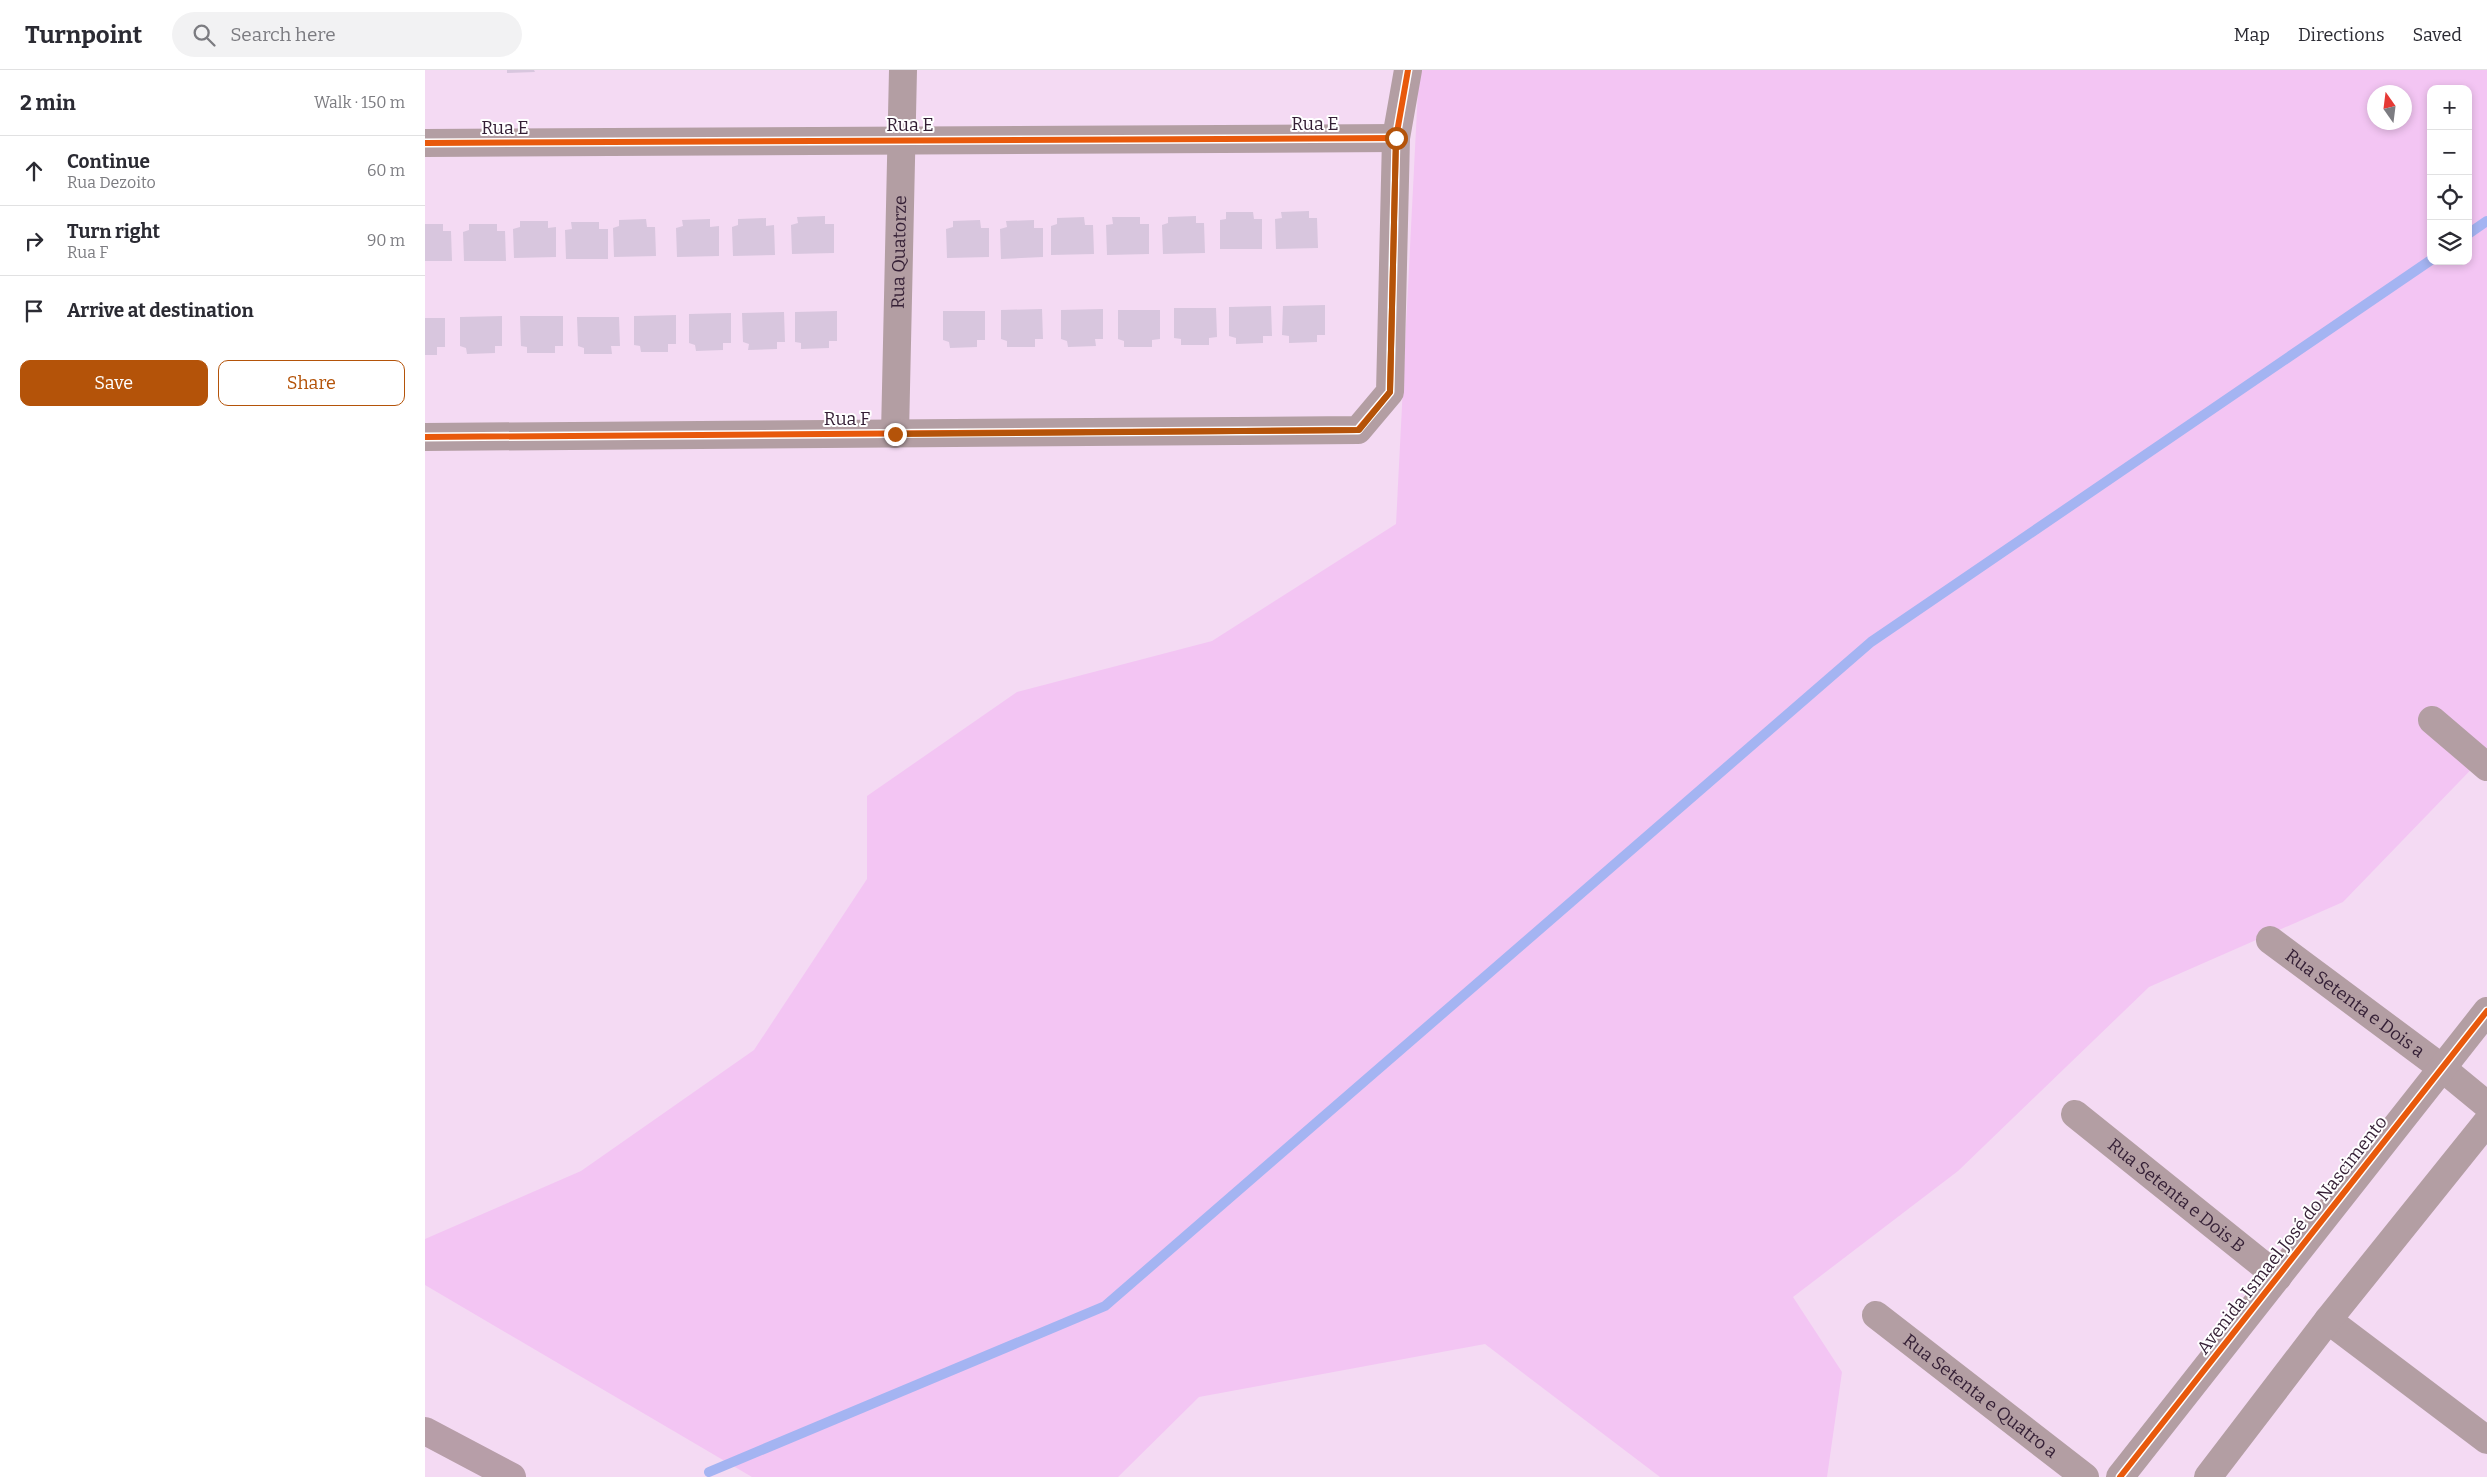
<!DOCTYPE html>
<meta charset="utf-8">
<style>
:root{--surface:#fff;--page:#f2f2f3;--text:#2b2b33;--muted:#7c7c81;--line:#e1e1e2;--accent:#b45309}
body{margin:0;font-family:Bitter,serif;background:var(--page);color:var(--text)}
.controls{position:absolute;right:15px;top:15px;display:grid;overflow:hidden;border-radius:10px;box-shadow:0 2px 8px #0003}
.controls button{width:45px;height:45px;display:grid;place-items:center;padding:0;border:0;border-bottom:1px solid var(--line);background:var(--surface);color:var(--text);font:25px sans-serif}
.compass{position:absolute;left:1942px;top:15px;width:45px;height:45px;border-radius:50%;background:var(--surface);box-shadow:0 2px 8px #0003;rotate:346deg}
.stop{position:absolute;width:15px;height:15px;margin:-11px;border:4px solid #b45309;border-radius:50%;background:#fff}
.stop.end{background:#b45309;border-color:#fff;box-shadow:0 1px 5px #0008}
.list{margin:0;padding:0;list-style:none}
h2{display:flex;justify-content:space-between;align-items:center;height:65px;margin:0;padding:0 20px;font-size:21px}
h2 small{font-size:16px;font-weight:400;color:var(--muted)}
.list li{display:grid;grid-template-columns:32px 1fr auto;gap:15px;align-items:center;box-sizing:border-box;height:70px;padding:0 20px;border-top:1px solid var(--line)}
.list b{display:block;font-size:19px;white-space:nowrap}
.list p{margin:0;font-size:16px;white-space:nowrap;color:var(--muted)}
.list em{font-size:16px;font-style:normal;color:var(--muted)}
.actions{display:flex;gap:10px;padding:15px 20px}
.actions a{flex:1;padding:11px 0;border:1px solid var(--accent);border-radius:10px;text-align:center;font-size:18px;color:var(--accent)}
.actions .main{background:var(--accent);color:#fff}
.icon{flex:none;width:28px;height:28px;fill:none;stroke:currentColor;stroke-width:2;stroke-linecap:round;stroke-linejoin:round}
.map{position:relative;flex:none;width:2062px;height:1407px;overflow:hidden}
header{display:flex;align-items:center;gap:30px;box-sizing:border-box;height:70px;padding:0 25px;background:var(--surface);border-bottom:1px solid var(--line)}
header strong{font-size:24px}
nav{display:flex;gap:28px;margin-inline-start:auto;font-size:18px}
.search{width:350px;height:45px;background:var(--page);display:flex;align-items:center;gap:12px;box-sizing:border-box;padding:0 18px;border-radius:28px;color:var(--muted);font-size:19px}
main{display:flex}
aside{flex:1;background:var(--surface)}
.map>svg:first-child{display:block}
.green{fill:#f3c5f3;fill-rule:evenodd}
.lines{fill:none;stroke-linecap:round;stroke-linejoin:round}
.stream{stroke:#a4b4f2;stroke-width:10}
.building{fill:#d8c6de}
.minor{stroke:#b39ea3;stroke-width:28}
.major{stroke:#b79ea8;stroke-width:28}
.cycleway-casing{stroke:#fff;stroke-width:9}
.cycleway{stroke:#e8590c;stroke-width:6}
.route{stroke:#b45309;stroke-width:6}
.labels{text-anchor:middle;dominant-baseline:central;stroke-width:4;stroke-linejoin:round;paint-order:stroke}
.street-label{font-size:18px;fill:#341f35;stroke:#fff}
</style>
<header>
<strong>Turnpoint</strong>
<div class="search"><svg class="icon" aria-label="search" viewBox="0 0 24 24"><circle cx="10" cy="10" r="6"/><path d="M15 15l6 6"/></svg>Search here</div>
<nav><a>Map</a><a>Directions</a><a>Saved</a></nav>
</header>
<main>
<aside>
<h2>2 min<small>Walk · 150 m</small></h2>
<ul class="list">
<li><svg class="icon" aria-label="ahead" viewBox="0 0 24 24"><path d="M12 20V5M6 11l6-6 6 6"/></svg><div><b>Continue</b><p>Rua Dezoito</p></div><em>60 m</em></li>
<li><svg class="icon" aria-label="right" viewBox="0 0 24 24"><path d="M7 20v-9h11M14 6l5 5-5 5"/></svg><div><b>Turn right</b><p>Rua F</p></div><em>90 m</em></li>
<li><svg class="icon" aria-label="arrive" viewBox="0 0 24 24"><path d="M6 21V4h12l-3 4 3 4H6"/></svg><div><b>Arrive at destination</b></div></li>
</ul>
<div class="actions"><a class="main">Save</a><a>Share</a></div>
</aside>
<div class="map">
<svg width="2062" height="1407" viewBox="0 0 2062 1407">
<rect width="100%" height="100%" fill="#f4daf3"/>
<path class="green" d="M994,0h1068v683l-144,149 -194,85 -191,184 -165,126 49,75 -15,105h-167l-175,-133 -286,53 -81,80h-366l-327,-192v-46l156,-68 173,-121 113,-171v-83l150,-104 195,-51 184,-117zM2006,19h37v172h-37zM1950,22h30v30h-30z"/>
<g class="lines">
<g class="stream">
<polyline points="2043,164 2062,151"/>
<polyline points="284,1402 680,1236 1446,572 2006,190"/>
</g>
</g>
<g class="building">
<polygon points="82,0 109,0 110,2 82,3"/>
<polygon points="884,141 884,148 892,148 893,178 851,179 850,149 857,148 856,142"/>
<polygon points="801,142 828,142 829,149 837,149 837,179 795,179 795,150 801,149"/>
<polygon points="400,146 400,154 409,154 409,183 367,184 366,155 373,153 372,147"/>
<polygon points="771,146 771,153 779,153 780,183 738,184 737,155 743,153 743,147"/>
<polygon points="659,147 660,155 668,155 669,184 626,185 626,156 632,154 632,148"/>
<polygon points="687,147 715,147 715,154 724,154 724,184 682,185 681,155 688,154"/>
<polygon points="341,148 341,156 349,155 350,185 308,186 307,157 313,155 313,149"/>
<polygon points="221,149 222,157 230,157 231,186 189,187 188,158 194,156 194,150"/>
<polygon points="285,149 285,157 294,156 294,186 252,187 251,158 258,156 257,150"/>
<polygon points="555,150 556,158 564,158 564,187 522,188 521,159 528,157 528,151"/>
<polygon points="609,150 609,158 618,158 618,187 576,189 575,159 582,157 581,151"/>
<polygon points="95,151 123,151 123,158 131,157 131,187 89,188 88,159 95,157"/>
<polygon points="146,152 174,152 174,159 183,159 183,189 141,189 140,160 147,159"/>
<polygon points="0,154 18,154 18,161 26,161 27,191 0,191"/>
<polygon points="44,154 72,154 72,161 80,161 81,191 39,191 38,162 44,160"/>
<polygon points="900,235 900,265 892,265 892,272 864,273 864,266 857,265 858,236"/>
<polygon points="846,236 847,266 838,266 838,273 811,274 811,268 804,266 804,237"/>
<polygon points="749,238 791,238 792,267 784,268 784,275 756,275 756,269 749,268"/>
<polygon points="617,239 618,269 610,269 610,277 582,277 582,271 576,269 576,240"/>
<polygon points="678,239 678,269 670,269 671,276 643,277 642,271 636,269 636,240"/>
<polygon points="693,240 735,240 735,269 727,270 727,277 699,277 699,271 693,269"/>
<polygon points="412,241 412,271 404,271 404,278 376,279 376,273 370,272 370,242"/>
<polygon points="518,241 560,241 560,270 552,270 552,277 525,278 524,272 518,270"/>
<polygon points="359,242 360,272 352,272 352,279 323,280 324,274 318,272 317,243"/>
<polygon points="306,243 306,273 298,273 298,280 271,281 270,275 264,273 264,244"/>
<polygon points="251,245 251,274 243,274 243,282 216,282 215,276 209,275 209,246"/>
<polygon points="77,246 77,276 70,276 70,283 42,284 41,278 35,276 35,247"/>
<polygon points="95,246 138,246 138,276 130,276 130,283 102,283 102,277 96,276"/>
<polygon points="152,247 194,247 195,276 186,276 187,284 159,284 159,278 153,276"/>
<polygon points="0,248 20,248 20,277 12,277 12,285 0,285"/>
</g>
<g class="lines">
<g class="minor">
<polyline points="0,73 971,68"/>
<path id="s1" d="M470,364l8,-364"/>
<polyline points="0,367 933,360 965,322 971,68 983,0"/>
<polyline points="2007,650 2062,697"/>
<path id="s2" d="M1845,870l172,128 45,37"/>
<path id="s3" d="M1650,1044l203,163"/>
<path id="s4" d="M1451,1245l209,162"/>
<polyline points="1903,1250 2062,1370"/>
<polyline points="1695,1407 2062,941"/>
<polyline points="1783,1407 1903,1250 2062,1052"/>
</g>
<polyline class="major" points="0,1361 87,1407"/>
<defs>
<g id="cycleway">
<polyline points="0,73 971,68"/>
<polyline points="0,367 933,360 965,322 971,68 983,0"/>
<polyline points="1695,1407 2062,941"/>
</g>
</defs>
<use href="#cycleway" class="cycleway-casing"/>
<use href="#cycleway" class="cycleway"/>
</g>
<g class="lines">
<polyline class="route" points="470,364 934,360 965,322 971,68"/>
</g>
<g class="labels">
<g class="street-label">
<text x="890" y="54">Rua E</text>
<text x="485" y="55">Rua E</text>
<text x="80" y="58">Rua E</text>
<text stroke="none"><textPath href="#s1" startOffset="182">Rua Quatorze</textPath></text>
<text x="422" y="349">Rua F</text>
<text stroke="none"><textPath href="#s2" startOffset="106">Rua Setenta e Dois a</textPath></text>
<text stroke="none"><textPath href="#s3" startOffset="130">Rua Setenta e Dois B</textPath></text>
<text transform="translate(1867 1165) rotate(-52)">Avenida Ismael José do Nascimento</text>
<text stroke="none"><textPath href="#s4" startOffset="132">Rua Setenta e Quatro a</textPath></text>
</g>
</g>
</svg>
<div class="controls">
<button>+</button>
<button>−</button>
<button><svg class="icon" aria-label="locate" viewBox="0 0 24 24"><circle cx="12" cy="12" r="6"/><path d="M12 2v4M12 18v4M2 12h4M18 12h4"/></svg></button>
<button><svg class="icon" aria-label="layers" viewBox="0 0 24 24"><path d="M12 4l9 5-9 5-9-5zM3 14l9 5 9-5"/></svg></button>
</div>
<svg class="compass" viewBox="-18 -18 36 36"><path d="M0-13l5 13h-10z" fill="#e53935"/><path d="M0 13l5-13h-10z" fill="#7c7c81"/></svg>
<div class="stop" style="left:971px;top:68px"></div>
<div class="stop end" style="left:470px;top:364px"></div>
</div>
</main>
